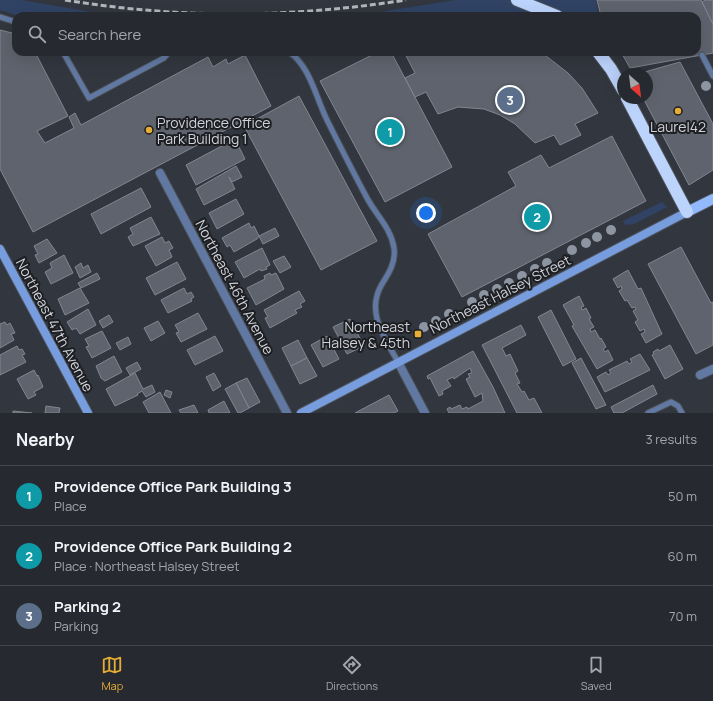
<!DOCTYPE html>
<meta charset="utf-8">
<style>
:root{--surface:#26292f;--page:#32353b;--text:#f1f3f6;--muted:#a4a6aa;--line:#42454b;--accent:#e6ad36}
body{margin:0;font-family:Manrope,sans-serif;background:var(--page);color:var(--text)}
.compass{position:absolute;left:617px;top:68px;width:36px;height:36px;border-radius:50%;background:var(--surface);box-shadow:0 4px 16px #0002;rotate:152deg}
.you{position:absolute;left:426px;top:213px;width:14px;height:14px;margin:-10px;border:3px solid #fff;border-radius:50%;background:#1a73e8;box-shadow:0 0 0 6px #1a73e833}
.badge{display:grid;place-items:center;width:26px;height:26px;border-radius:50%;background:var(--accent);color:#fff;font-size:13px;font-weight:700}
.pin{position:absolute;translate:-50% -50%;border:2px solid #fff;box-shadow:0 1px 4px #0006}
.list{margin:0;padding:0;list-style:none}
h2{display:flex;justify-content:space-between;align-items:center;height:52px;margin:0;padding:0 16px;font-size:17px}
h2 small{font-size:13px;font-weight:400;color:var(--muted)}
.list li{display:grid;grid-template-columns:26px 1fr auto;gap:12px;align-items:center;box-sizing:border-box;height:60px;padding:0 16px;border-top:1px solid var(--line)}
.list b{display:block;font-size:15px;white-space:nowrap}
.list p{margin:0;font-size:13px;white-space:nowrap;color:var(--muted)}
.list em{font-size:13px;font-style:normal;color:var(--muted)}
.icon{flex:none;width:22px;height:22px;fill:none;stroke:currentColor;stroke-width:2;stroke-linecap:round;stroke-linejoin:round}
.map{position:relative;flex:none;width:713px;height:413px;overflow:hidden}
.search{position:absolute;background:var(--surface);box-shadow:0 4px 16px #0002;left:12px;right:12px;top:12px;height:44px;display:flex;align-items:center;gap:10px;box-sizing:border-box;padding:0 14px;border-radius:12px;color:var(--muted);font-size:15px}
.sheet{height:232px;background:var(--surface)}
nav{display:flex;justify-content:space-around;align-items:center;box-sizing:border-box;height:56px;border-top:1px solid var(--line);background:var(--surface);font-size:11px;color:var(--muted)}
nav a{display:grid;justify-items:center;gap:2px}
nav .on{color:var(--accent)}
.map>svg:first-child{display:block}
.green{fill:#304365}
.building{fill:#5e636d;stroke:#818690}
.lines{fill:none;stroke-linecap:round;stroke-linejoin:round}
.service-casing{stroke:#4e535b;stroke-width:7}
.minor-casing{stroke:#4e535b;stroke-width:10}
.secondary-casing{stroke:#4e535b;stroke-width:10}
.primary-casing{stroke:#4e535b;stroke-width:12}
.motorway-casing{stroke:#4e535b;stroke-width:14}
.service{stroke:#6179a2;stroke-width:5}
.minor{stroke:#6179a2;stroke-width:8}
.secondary{stroke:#789dde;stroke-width:8}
.primary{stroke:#93b9fd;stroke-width:10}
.motorway{stroke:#bcd3fc;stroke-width:12}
.rail{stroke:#b3b6bd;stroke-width:3;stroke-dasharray:6 3;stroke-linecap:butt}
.tree{fill:#8d95a2}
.poi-dot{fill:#e6ad36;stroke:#1c1e22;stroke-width:1.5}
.labels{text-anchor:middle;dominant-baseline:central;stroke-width:4;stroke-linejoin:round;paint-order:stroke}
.poi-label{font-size:14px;fill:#cfd2d8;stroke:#1c1e22;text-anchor:start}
.street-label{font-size:14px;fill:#cfd2d8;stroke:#1c1e22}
</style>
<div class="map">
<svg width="713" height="413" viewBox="0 0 713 413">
<rect width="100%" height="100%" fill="#32373f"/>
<g class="green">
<polygon points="0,0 21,0 115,16 19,16 0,10"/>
<polygon points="456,0 596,0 598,12 578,16 354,16"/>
<polygon points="662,202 667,207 634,224 625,225 623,221"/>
</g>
<g class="building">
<polygon points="597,0 701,0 713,24 713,53 630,68 621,52 697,52 697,16 601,16"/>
<polygon points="705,0 713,0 713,24 702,2"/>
<polygon points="0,30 16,34 16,52 35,52 68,116 37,131 45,143 74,128 69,117 75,113 81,125 208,57 213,67 226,59 228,64 245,55 271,106 33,232 0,169"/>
<polygon points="378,52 391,52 452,167 385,202 320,81"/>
<polygon points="404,52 541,52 568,73 582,88 598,113 575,124 581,135 560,145 554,135 535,143 515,124 500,115 484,109 458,107 438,114 426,92 415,97 405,78 415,73"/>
<polygon points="680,62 713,124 713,170 689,185 643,98 647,98 647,74 641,74 648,71"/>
<polygon points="299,96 377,241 321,270 244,126"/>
<polygon points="612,136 646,201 462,297 428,234 516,186 508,172 541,155 549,168"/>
<polygon points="235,139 245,159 196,185 186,165"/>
<polygon points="236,166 242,177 232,182 229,177 235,189 204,205 196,189"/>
<polygon points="141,188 151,207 101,234 91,214"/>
<polygon points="236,199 244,214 217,229 209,213"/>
<polygon points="151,217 160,234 133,246 128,237 133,234 130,228"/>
<polygon points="249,223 251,228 254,226 259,236 257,239 234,252 230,245 227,247 222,238"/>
<polygon points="275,228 279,236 263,244 259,236"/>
<polygon points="162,237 165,243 169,241 173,248 169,250 172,257 156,266 145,246"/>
<polygon points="47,239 57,253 39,263 35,255 38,254 34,246"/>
<polygon points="681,247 711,303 713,302 713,345 696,354 648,264"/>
<polygon points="262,248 270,265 266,267 267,269 261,271 260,269 244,278 235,262"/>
<polygon points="64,255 73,273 51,284 45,272 52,268 50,263"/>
<polygon points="284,256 291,267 280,273 273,261"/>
<polygon points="177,262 186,279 155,295 146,278"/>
<polygon points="81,263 83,268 88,265 91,272 80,278 75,267"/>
<polygon points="628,270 638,289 641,288 662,334 646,343 641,334 645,332 644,329 640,331 635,322 638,320 633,311 636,309 635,307 632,308 627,300 625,301 619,291 622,289 621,286 618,288 613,279"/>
<polygon points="97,273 100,279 81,288 78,283"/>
<polygon points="270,273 271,275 276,273 284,289 256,305 247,288 265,279 264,276"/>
<polygon points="80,288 89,303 65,315 58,299"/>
<polygon points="184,288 187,294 191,292 194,297 191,299 192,301 168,313 161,300"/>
<polygon points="299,291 305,301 300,304 302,307 295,310 297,313 270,328 265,318 268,317 264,310"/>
<polygon points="579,296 584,306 581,307 582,310 586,308 591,318 589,319 594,327 590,329 591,332 595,330 600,339 601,338 606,347 603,349 605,352 608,350 613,360 597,369 572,326 574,325 563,305"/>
<polygon points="88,309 96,325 80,334 76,328 72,330 67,322"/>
<polygon points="551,310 576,359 563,366 538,317"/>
<polygon points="198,313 207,329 181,342 176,333 179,332 175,325"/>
<polygon points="109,315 113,322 103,328 99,321"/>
<polygon points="350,319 364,346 347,354 333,327"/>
<polygon points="158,321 165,333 151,341 144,328"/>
<polygon points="5,322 7,325 10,323 15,333 11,334 14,340 0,348 0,324"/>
<polygon points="521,325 526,335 502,348 506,356 510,354 518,371 515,373 520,383 517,384 522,392 524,391 529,400 534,398 542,413 517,413 482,345"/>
<polygon points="102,331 111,348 92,358 86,347 89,346 85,339"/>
<polygon points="215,336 223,351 195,365 187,350"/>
<polygon points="327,336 339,359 323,367 311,345"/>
<polygon points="128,337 131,344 120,350 116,343"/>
<polygon points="298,340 307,358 291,366 282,348"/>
<polygon points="670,345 683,369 665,379 652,355 654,354 653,352 658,349 659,351"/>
<polygon points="17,346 19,350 22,349 25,354 22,355 26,362 0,375 0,355"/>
<polygon points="473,351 493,387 505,413 449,413 447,409 450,407 451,409 460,405 462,409 467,407 468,409 483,401 482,393 475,397 466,379 470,377 468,374 472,373 470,368 454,379 453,377 447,380 451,386 442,391 443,394 439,396 430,378 428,379 427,376"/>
<polygon points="640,354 650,370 605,392 597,377 606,372 608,375 611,373 609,370 627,361 629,364 632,362 630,359"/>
<polygon points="114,356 122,372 105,381 101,378 96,366"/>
<polygon points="307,358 317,376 300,384 291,366"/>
<polygon points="581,358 606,405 596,409 572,363"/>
<polygon points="137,362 141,369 130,375 126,368"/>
<polygon points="34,370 37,376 38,375 43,387 34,392 36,395 28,399 17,379"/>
<polygon points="135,373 143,389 152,385 155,392 146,397 142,391 137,394 138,395 115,406 106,389"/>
<polygon points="214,373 221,386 213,391 206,377"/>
<polygon points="247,378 260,402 249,408 236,383"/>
<polygon points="236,383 249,408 240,413 238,413 225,389"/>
<polygon points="653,385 657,394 622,413 614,413 611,407"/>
<polygon points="166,390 172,392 170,398 164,395"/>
<polygon points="160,392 171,413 149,413 143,402"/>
<polygon points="389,395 398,411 394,413 355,413"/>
<polygon points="224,401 230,413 209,413 208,410"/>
<polygon points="194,405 198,413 181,413 179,410"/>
<polygon points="46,406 60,408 59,413 45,413"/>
<polygon points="13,411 32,413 13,413"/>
</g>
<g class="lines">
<defs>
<g id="service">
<polyline points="0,17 16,22"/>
<polyline points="63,52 89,98 164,58 169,52"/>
<path d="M289,52c21,14 27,46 38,68 13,26 26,52 40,78 9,17 24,30 27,50 2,14 -5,25 -12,36 -17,28 3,54 16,78"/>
<polyline points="702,55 713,76"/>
<polyline points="648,413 671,402 678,406 682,413"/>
</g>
<g id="minor">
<polyline points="160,173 287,413"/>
<polyline points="398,362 425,413"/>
<polyline points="700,375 713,369"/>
</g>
<g id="secondary">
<polyline points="0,249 88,413"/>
<polyline points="301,413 687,212"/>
</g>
<polyline id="primary" points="687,212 713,199"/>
<g id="motorway">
<polyline points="517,0 557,16"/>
<polyline points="598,52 611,69 623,90"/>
<polyline points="627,98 687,212"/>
</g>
</defs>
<use href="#service" class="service-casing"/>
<use href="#minor" class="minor-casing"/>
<use href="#secondary" class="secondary-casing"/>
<use href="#primary" class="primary-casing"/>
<use href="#motorway" class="motorway-casing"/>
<use href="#service" class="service"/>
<use href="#minor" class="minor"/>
<use href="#secondary" class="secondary"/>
<use href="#primary" class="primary"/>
<use href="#motorway" class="motorway"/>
<path class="rail" d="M65,0c116,19 224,18 341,0"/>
</g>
<g class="tree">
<circle cx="706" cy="86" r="5"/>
<circle cx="611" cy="230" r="5"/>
<circle cx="597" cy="237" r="5"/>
<circle cx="586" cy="243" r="5"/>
<circle cx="572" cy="250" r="5"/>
<circle cx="547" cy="263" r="5"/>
<circle cx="535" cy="269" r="5"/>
<circle cx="522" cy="276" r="5"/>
<circle cx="509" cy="283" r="5"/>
<circle cx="497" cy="289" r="5"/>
<circle cx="484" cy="295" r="5"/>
<circle cx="472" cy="302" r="5"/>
<circle cx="449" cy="314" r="5"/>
<circle cx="436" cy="321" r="5"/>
<circle cx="424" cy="327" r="5"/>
</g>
<g class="poi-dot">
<circle cx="678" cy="111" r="4"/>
<circle cx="149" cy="130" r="4"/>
<rect x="414" y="330" width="8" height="8" rx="2"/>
</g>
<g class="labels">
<g class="poi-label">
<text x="157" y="122">Providence Office<tspan x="157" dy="16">Park Building 1</tspan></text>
<text x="678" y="126" text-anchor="middle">Laurel42</text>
<text x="410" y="326" text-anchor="end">Northeast<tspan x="410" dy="16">Halsey &amp; 45th</tspan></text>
</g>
<g class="street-label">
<text transform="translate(235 287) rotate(62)">Northeast 46th Avenue</text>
<text transform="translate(500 294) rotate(-27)">Northeast Halsey Street</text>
<text transform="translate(55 325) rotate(62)">Northeast 47th Avenue</text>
</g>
</g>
</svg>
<svg class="compass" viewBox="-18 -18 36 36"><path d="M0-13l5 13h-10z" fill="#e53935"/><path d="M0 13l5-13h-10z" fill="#a4a6aa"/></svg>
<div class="you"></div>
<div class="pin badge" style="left:390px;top:132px;background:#0f9aa8">1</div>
<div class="pin badge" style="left:537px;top:217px;background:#0f9aa8">2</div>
<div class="pin badge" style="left:510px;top:100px;background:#5c6f8a">3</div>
<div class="search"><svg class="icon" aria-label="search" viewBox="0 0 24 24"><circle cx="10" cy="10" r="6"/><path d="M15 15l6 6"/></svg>Search here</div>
</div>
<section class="sheet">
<h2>Nearby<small>3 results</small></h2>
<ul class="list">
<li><span class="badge" style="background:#0f9aa8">1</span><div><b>Providence Office Park Building 3</b><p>Place</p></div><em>50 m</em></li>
<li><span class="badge" style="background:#0f9aa8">2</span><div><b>Providence Office Park Building 2</b><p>Place · Northeast Halsey Street</p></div><em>60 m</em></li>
<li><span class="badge" style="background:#5c6f8a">3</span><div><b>Parking 2</b><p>Parking</p></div><em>70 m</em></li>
</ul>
</section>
<nav>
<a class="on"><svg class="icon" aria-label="map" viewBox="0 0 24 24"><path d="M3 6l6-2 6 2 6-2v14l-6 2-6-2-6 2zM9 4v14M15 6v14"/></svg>Map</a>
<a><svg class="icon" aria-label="directions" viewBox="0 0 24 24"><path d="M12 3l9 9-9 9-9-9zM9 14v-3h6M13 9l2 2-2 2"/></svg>Directions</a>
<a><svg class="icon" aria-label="saved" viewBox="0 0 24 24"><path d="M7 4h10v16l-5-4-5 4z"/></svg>Saved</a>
</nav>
